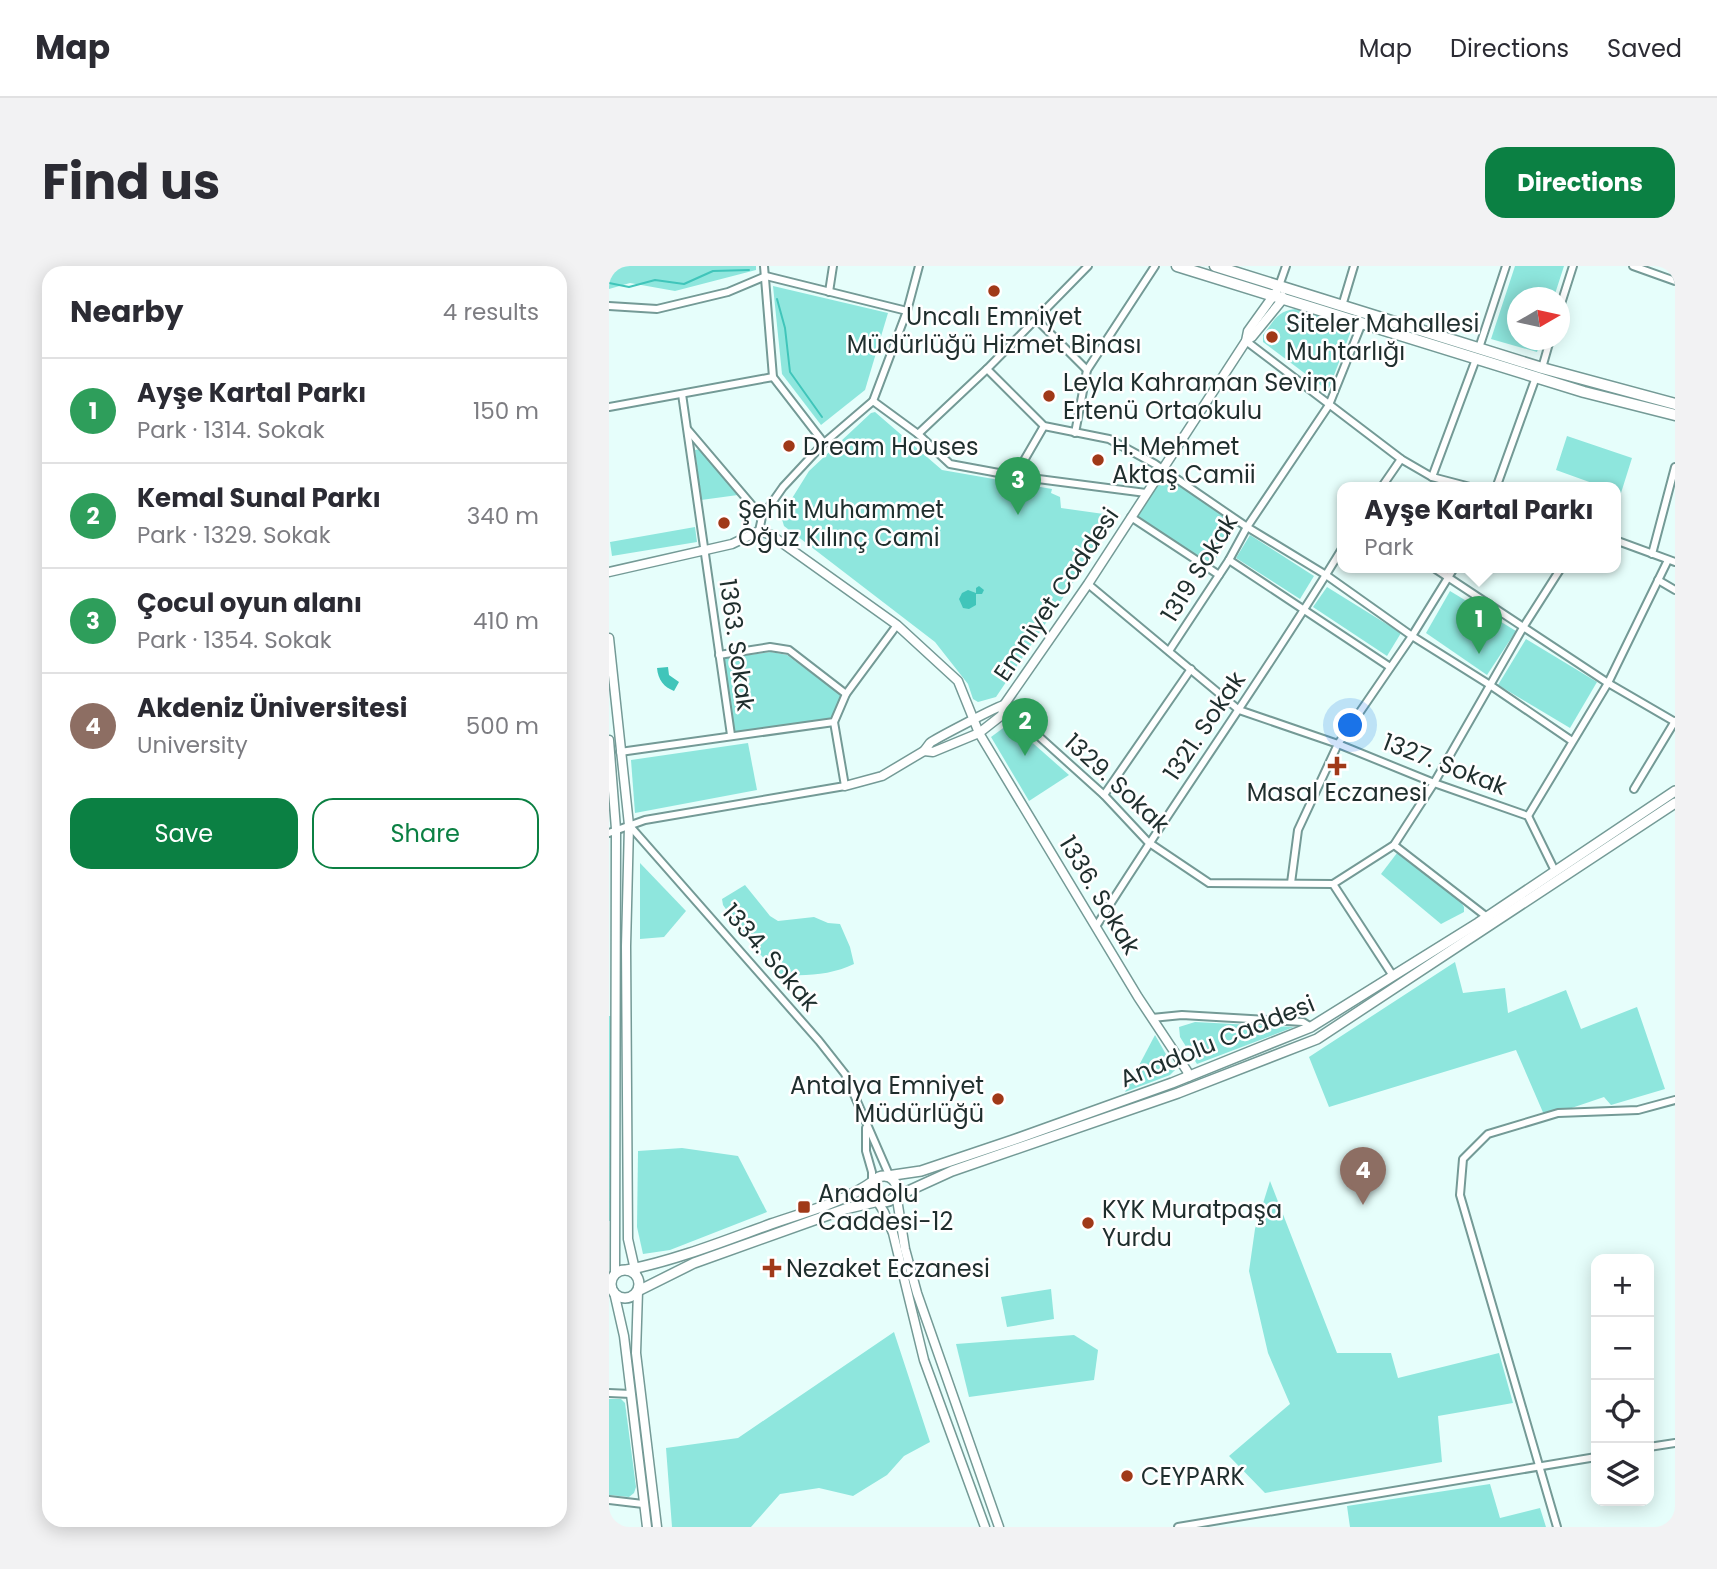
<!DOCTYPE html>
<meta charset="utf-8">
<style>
:root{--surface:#fff;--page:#f2f2f3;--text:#2b2b33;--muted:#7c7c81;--line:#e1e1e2;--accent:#0b8043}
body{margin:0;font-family:Poppins,sans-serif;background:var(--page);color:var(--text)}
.controls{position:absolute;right:21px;bottom:21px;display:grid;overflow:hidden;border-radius:14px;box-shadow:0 4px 18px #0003}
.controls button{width:63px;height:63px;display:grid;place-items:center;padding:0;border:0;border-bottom:2px solid var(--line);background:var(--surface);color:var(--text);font:35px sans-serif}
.compass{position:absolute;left:898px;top:21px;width:63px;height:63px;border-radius:50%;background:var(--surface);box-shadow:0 4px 18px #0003;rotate:81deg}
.you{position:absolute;left:742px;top:460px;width:24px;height:24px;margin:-18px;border:5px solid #fff;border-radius:50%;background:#1a73e8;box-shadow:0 0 0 10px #1a73e833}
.badge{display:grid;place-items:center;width:46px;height:46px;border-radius:50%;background:var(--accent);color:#fff;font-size:23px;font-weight:700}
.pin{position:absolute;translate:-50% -58px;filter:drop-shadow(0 2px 4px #0008)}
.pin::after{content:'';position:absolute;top:37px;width:24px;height:21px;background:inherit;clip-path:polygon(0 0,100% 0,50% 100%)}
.popup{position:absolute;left:728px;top:216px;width:284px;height:91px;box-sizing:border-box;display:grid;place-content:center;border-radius:14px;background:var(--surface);filter:drop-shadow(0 2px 5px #0005);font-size:23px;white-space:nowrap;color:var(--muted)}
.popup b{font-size:26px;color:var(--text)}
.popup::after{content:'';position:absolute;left:50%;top:100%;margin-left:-14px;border:14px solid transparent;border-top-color:var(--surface)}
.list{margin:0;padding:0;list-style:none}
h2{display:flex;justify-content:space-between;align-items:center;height:91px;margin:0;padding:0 28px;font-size:30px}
h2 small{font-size:23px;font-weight:400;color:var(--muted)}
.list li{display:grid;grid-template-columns:46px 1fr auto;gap:21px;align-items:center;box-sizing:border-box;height:105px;padding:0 28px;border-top:2px solid var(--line)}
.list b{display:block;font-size:26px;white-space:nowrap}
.list p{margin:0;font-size:23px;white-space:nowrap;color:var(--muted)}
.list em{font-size:23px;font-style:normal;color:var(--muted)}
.actions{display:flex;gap:14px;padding:21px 28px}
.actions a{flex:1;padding:16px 0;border:2px solid var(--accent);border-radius:21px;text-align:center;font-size:24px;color:var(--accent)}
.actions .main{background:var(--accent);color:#fff}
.icon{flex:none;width:38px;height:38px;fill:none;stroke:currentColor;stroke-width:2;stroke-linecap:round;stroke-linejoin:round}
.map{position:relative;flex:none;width:1066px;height:1261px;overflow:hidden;border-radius:21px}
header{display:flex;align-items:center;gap:42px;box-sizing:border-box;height:98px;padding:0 35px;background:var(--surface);border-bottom:2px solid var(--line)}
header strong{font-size:33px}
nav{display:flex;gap:38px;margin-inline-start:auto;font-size:24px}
.intro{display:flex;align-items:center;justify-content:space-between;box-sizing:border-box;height:168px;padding:0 42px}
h1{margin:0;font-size:49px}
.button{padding:18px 32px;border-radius:21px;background:var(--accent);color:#fff;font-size:24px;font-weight:700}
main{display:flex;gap:42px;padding:0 42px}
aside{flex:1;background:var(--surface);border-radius:21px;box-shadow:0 4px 18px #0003}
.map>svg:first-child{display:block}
.green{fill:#8ee6dd}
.water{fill:#40c5ba}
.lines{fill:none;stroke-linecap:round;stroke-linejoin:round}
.stream{stroke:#40c5ba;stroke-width:2}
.minor-casing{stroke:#749a96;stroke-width:10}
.tertiary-casing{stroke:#749a96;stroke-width:11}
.secondary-casing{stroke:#749a96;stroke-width:12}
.primary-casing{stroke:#749a96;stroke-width:13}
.minor{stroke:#fff;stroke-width:6}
.tertiary{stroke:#fff;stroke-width:8}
.secondary{stroke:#fff;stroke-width:9}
.primary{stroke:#fff;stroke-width:10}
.poi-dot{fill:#a03918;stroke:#fff;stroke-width:2.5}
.labels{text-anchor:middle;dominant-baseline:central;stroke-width:5;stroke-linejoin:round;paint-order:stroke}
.poi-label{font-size:24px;fill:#1f2e2d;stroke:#fff;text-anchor:start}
.street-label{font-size:24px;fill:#1f2e2d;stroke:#fff}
</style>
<header>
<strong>Map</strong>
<nav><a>Map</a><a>Directions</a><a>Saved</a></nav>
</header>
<div class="intro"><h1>Find us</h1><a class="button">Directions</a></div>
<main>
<aside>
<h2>Nearby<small>4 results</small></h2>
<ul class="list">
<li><span class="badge" style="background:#2e9e5b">1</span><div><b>Ayşe Kartal Parkı</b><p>Park · 1314. Sokak</p></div><em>150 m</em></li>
<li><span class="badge" style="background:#2e9e5b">2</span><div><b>Kemal Sunal Parkı</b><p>Park · 1329. Sokak</p></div><em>340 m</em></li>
<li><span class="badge" style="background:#2e9e5b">3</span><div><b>Çocul oyun alanı</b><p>Park · 1354. Sokak</p></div><em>410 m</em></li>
<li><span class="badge" style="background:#8d6e63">4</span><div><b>Akdeniz Üniversitesi</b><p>University</p></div><em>500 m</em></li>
</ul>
<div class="actions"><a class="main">Save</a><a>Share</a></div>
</aside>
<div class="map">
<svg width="1066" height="1261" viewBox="0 0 1066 1261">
<rect width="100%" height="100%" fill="#e6fefb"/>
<g class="green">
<polygon points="0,0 147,0 147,4 66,25 21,17 0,23"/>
<polygon points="906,0 955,0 945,31 908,32 908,74 932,74 928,86 882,73"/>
<polygon points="164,20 279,47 256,124 212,159 173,108"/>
<path d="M686,43l58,17 -24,62 -6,-1 -60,-45v-7c11,-14 14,-24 32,-26z"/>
<polygon points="266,146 333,204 443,223 442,227 451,231 452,242 509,250 387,431 369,436 364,433 359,418 326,376 175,260 172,250 200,205 262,147"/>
<polygon points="958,170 1023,192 1012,227 1007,225 1006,222 997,222 947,204"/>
<polygon points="91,183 129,229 92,234 86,184"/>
<polygon points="555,209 629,258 602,300 527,249"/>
<polygon points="86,261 88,276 3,290 1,276"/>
<polygon points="641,269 705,310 691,333 627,292"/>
<polygon points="718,321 792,367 778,390 704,341"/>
<polygon points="841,325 907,365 878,409 817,367"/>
<polygon points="917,373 988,416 961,462 889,419"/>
<polygon points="162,386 178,389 232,429 222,453 124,466 115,392"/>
<polygon points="401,457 460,509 420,535 382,471"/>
<polygon points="139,477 148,524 26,547 22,494"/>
<polygon points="788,587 852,636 855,641 855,646 832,658 772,608"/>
<polygon points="31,597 77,645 55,671 31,673"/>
<path d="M136,619l25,31 8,5 36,-4 14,6 12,1 10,23 4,17c-23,11 -51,13 -76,10l-27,-30 -28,-39 -1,-6z"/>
<polygon points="846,696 854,727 896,722 899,747 957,724 972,763 1028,741 1056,823 1002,839 995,831 936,851 907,784 720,841 700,791"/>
<polygon points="0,750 6,750 5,955 0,955"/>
<polygon points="586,756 685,761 588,798 571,771 570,761"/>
<polygon points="546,769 566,804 561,809 516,826"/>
<polygon points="73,882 129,890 158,946 61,984 34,988 28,961 29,885"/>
<polygon points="661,915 728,1087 782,1087 789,1112 890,1087 904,1137 829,1150 833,1196 656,1227 620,1190 681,1138 659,1087 640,1005 646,963"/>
<polygon points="442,1023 445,1053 398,1061 392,1031"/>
<polygon points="285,1066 321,1176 295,1190 278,1209 244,1230 210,1222 171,1228 142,1261 63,1261 57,1182 129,1172"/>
<polygon points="465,1069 489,1084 485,1114 360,1131 347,1078"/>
<polygon points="0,1133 12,1133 16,1137 27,1221 25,1227 20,1231 0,1229"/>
<polygon points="881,1218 891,1252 931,1242 937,1261 741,1261 738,1240"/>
</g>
<g class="water">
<polygon points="370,320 375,324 373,328 367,328 367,339 360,343 354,342 350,333 353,327 359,324 367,327 367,322"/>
<path d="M59,401l1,8 10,7 -5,9c-10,-4 -16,-11 -17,-23z"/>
</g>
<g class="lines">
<g class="stream">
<polyline points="0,17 20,21 46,14 75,18 104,5 140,4"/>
<polyline points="168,33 176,62 181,106 213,151"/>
</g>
<defs>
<g id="minor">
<polyline points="155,0 164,111 215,177"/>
<polyline points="1024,0 1066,15"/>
<polyline points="670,20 677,0"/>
<polyline points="220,26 224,0"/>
<polyline points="0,40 48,43 119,26 157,10 298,45"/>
<polyline points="733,40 745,0"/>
<polyline points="950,44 964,0"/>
<polyline points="428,54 478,104"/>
<polyline points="637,75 792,193 823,211 865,222"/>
<polyline points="870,82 897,0"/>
<polyline points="933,102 941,74"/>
<polyline points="378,103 435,160 500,173 546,198 638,261 717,309 803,370 881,419 963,475"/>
<polyline points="73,128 122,469"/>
<polyline points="264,135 309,168 341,198 406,210 537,227"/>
<polyline points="0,141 164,111"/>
<polyline points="79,164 153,251"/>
<polyline points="466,167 478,104 546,0"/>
<polyline points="309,168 378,103 479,0"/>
<polyline points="406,210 435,160"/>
<polyline points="823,211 867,93"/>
<polyline points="772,222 792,193"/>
<polyline points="887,222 927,111"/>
<polyline points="522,251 610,309"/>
<polyline points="150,265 153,251 174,221 215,177 264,135 298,45 310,0"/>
<polyline points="1006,274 1066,296"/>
<polyline points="1043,288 1066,201"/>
<polyline points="620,294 781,401"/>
<polyline points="825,302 999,417 1066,456"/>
<polyline points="1049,314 1066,324"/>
<polyline points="479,318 630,444 729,478 825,517 919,550 946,605"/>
<polyline points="560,385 620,294 638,261 720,139 753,57"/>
<polyline points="110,389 161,381 180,384 237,428"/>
<polyline points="395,439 495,529 539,576 600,617 724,618 785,579 825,517 915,360 952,302"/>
<polyline points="11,486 225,456 237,428 288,359"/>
<polyline points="1025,523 1066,455"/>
<polyline points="495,529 582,403"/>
<polyline points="919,550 999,417 1059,294"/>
<polyline points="20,559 210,775 236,808 281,911"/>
<polyline points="0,567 36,554 236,520 225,456"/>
<polyline points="785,579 878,651"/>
<polyline points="682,617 689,564 729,478 803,370 845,302"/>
<polyline points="724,618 784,710"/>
<path d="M488,659c80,-128 168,-249 246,-378"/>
<polyline points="543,752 573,749 694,756 702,761"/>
<polyline points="257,862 257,885 263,906 263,917"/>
<polyline points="0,1127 22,1128"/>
<polyline points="1040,1181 1066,1177"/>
<polyline points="0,1234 34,1238"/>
<polyline points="569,1261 987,1191"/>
<polyline points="948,1261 851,929 854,893 879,868 949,847 1029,844 1066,834"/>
</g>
<g id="tertiary">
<polyline points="637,75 643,71 674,33 673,30"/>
<polyline points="0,306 123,278 150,265 162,269 288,359 349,415 370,467 529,731 578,805 579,811"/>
<polyline points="0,372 20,559 17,680 19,973 27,1008"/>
<polyline points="0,474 7,563 6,1008"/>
<path d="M315,485c0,0 6,-8 6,-8 5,-4 70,-38 74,-38"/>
<polyline points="236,520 273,510 315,485 324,486 370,467 393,449 395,439 479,318 637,75 639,65 667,26"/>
<polyline points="287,927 296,983 308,1027 390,1261"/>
<polyline points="267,933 275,946 284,967 315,1094 376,1261"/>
<polyline points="29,1025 27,1087 48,1261"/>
<polyline points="5,1026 15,1070 38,1261"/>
</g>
<g id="secondary">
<polyline points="278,910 312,905 404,874 563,817 702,761 869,657 1066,525"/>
<circle cx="275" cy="923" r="13"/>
<polyline points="286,931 343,905 569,827 708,773 1066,537"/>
<circle cx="16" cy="1018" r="14"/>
<path d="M18,1004c50,-10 97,-29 144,-46 35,-12 74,-22 104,-44"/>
<polyline points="29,1025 85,997 236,943 270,935"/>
</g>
<g id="primary">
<polyline points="568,0 975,126 1066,149"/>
<polyline points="606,0 933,102 1066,138"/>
</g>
</defs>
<use href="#minor" class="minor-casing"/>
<use href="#tertiary" class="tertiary-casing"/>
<use href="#secondary" class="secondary-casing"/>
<use href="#primary" class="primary-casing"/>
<use href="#minor" class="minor"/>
<use href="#tertiary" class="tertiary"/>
<use href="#secondary" class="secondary"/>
<use href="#primary" class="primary"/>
</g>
<g class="poi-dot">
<circle cx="385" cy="25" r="7"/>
<circle cx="663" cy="71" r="7"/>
<circle cx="440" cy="130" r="7"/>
<circle cx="180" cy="180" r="7"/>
<circle cx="489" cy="194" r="7"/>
<circle cx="115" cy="257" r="7"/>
<path d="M724.5 489.5h7v7h7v7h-7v7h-7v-7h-7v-7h7z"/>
<circle cx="389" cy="833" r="7"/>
<rect x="188" y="934" width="14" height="14" rx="3.5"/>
<circle cx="479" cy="957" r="7"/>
<path d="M159.5 991.5h7v7h7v7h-7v7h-7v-7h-7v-7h7z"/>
<circle cx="518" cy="1210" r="7"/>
</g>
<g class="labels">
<g class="poi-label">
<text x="385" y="50" text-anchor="middle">Uncalı Emniyet<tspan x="385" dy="28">Müdürlüğü Hizmet Binası</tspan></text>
<text x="677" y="57">Siteler Mahallesi<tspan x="677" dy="28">Muhtarlığı</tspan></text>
<text x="454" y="116">Leyla Kahraman Sevim<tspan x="454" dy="28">Ertenü Ortaokulu</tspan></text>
<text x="194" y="180">Dream Houses</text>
<text x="503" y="180">H. Mehmet<tspan x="503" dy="28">Aktaş Camii</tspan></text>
<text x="129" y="243">Şehit Muhammet<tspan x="129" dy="28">Oğuz Kılınç Cami</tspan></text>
<text x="728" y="526" text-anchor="middle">Masal Eczanesi</text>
<text x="375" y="819" text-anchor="end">Antalya Emniyet<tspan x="375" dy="28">Müdürlüğü</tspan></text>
<text x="209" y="927">Anadolu<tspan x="209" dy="28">Caddesi-12</tspan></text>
<text x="493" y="943">KYK Muratpaşa<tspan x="493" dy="28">Yurdu</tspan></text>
<text x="177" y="1002">Nezaket Eczanesi</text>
<text x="532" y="1210">CEYPARK</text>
</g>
<g class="street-label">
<text transform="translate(590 302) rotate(-58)">1319 Sokak</text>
<text transform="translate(447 328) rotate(-56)">Emniyet Caddesi</text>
<text transform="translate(128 379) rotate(82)">1363. Sokak</text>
<text transform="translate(595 460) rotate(-56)">1321. Sokak</text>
<text transform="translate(836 498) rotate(21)">1327. Sokak</text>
<text transform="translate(508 517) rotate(43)">1329. Sokak</text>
<text transform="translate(491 629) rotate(59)">1336. Sokak</text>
<text transform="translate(162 691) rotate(49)">1334. Sokak</text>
<text transform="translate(608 775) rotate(-22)">Anadolu Caddesi</text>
</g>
</g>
</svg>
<div class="controls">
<button>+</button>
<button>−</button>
<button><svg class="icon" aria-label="locate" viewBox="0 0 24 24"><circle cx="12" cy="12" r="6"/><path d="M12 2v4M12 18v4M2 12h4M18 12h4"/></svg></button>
<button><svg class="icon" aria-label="layers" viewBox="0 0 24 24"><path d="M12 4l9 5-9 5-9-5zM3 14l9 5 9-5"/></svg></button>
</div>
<svg class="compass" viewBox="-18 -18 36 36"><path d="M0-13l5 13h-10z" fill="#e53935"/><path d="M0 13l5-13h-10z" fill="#7c7c81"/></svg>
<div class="you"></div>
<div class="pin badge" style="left:870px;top:388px;background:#2e9e5b">1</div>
<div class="popup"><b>Ayşe Kartal Parkı</b>Park</div>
<div class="pin badge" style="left:416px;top:490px;background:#2e9e5b">2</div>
<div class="pin badge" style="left:409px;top:249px;background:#2e9e5b">3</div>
<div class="pin badge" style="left:754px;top:939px;background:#8d6e63">4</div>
</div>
</main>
